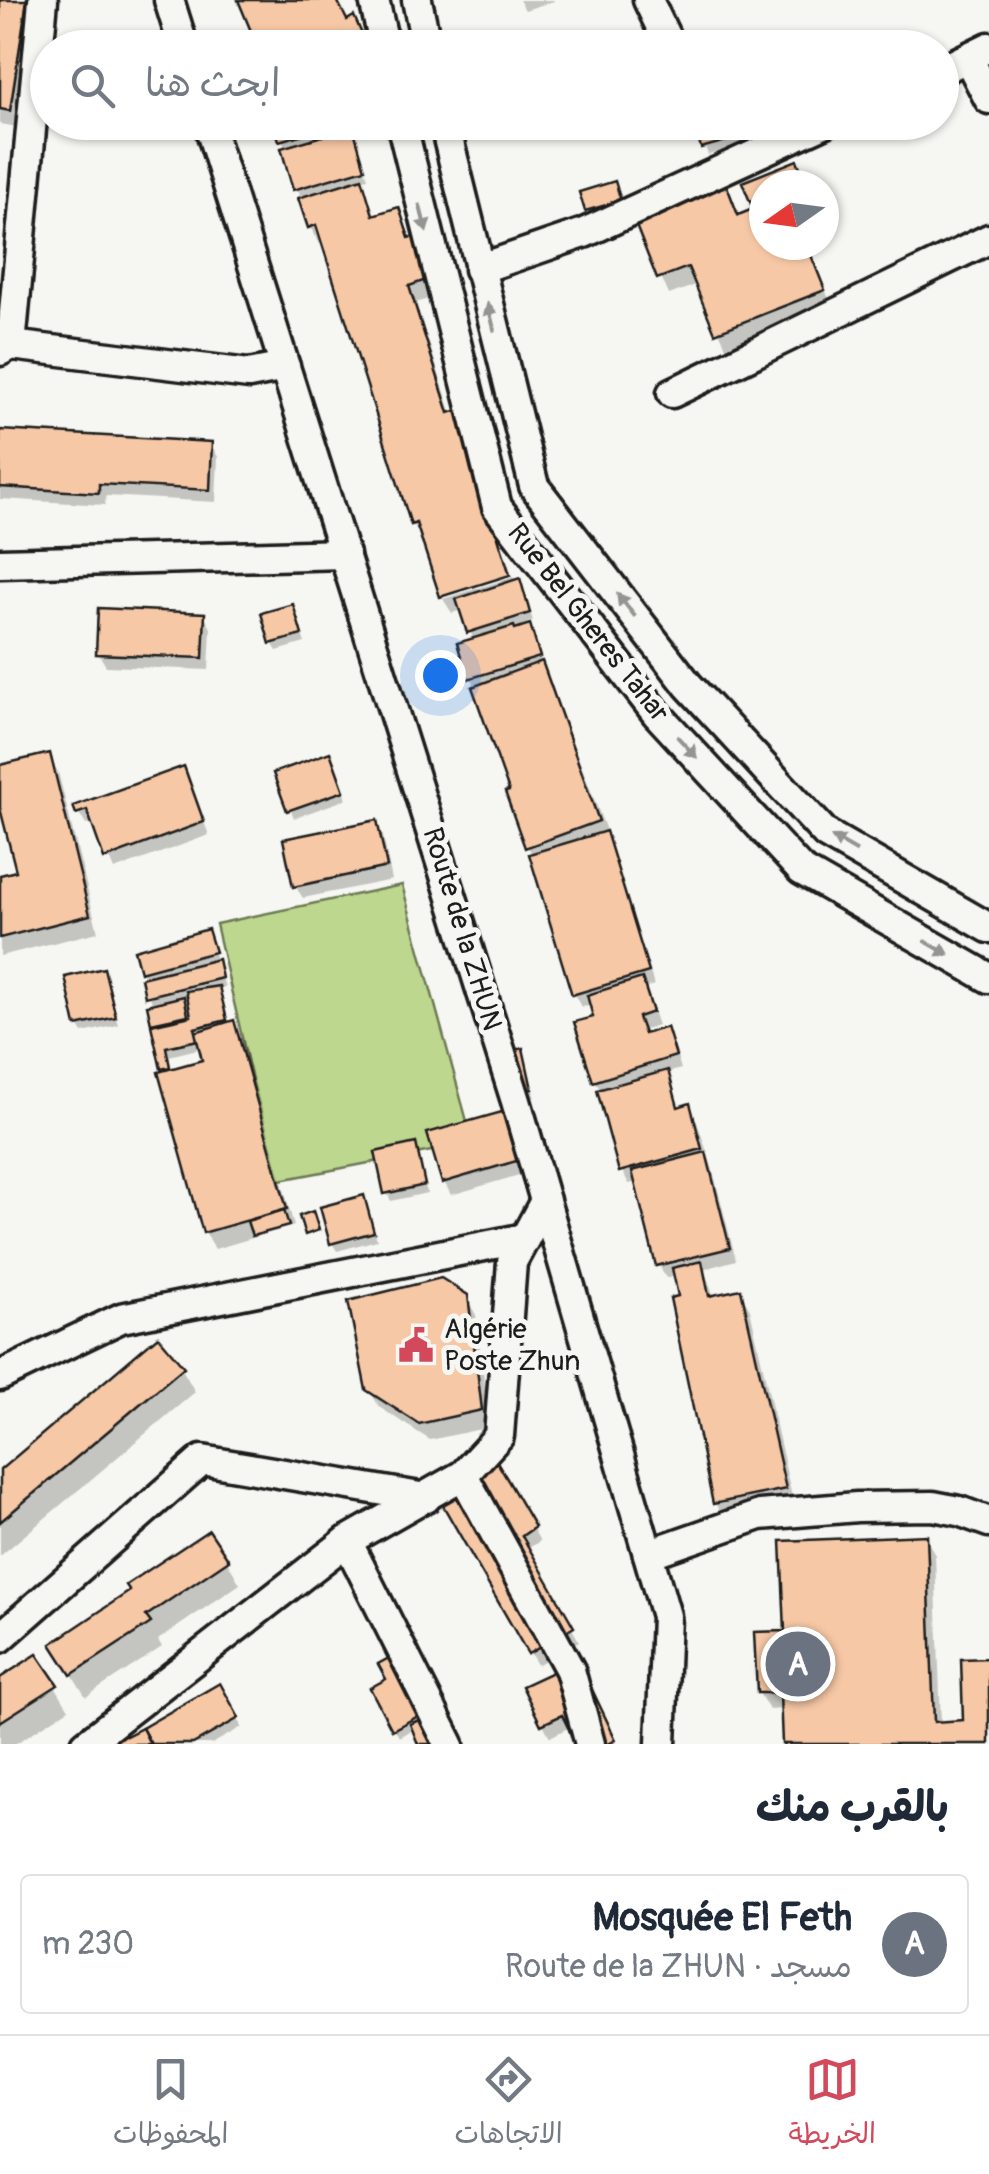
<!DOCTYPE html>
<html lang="ar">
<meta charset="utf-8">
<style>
:root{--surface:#fff;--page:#f6f6f7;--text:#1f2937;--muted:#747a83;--line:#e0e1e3;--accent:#d1495b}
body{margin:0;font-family:Pangolin,"Playpen Sans Arabic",sans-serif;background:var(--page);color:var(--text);direction:rtl}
.compass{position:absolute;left:749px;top:170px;width:90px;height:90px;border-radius:50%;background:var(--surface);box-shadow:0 2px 8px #0004;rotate:256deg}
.you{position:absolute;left:440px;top:675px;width:35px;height:35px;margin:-25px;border:8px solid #fff;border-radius:50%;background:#1a73e8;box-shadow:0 0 0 15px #1a73e833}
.badge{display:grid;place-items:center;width:65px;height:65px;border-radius:50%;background:var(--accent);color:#fff;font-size:32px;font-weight:700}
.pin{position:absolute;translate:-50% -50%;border:5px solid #fff;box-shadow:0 2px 10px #0006}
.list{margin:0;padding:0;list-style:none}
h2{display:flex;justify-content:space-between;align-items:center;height:130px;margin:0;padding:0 40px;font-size:42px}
h2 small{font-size:32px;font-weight:400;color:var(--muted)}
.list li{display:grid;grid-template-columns:65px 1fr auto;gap:30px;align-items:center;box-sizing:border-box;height:140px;margin:0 20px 20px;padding:0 20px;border:2px solid var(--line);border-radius:10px}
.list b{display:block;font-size:38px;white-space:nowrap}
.list p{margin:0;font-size:32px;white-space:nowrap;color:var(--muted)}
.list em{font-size:32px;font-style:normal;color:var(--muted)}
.icon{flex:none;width:55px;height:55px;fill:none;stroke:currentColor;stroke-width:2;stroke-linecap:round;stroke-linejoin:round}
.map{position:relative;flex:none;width:989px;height:1744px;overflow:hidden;direction:ltr}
.search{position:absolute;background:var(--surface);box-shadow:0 2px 8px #0004;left:30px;right:30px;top:30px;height:110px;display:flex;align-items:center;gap:25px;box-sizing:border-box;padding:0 35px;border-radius:55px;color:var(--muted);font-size:38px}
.sheet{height:290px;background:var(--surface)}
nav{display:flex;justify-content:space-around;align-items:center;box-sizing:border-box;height:140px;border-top:2px solid var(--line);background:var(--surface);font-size:28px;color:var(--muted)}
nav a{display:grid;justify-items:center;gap:5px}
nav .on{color:var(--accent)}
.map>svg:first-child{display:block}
.green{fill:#bdd78e;stroke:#6c7a55;stroke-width:2.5}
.shadow{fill:#0003;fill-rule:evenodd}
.building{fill:#f7c8a6;stroke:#1c1c1c;stroke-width:2.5}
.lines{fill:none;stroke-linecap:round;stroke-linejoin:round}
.street-casing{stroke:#1c1c1c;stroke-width:35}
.street{stroke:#f6f6f2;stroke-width:28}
.oneway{fill:#949492}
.labels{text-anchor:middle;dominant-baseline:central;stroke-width:10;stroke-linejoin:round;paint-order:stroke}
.street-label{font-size:28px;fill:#1c1c1c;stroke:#f6f6f2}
.poi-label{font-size:28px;fill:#1c1c1c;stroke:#f6f6f2;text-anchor:start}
</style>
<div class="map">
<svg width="989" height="1744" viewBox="0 0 989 1744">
<rect width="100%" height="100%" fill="#f6f6f2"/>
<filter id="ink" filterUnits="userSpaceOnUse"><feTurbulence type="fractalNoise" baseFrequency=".01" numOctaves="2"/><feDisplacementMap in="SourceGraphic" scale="20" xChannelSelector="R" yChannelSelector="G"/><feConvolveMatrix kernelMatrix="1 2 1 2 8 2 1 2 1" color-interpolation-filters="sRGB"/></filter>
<g filter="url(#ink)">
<polygon class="green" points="402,885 473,1143 275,1181 216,924"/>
<g class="shadow">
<polygon points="0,0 38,0 18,127 0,124"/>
<polygon points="240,0 336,0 347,22 363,36 368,48 261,48"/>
<polygon points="519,0 554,0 554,1 525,10"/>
<polygon points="277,122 353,122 355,129 352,130 368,178 360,180 376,216 398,210 440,295 416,303 452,414 466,429 511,572 442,594 423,540 413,524 324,242 320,244 310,227"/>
<polygon points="697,122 744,122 750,143 708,155"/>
<polygon points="796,163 807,185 764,185 764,245 824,245 824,227 830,243 810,251 832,307 727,349 698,284 669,295 636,219 724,184 739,217 756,210 745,183"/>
<polygon points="616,187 620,205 589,214 582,193"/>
<polygon points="0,432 211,444 218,457 216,502 106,496 105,505 0,499"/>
<polygon points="513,577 523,589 533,621 527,623 612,846 654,985 645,988 658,1025 644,1030 646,1036 666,1030 673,1043 681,1069 667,1073 680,1109 688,1106 696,1119 712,1167 736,1260 704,1269 714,1297 740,1292 750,1309 794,1506 725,1520 715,1503 677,1275 666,1278 659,1265 637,1182 629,1184 622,1171 601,1091 595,1081 596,1018 592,1004 581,1007 574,994 532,856 508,794 512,792 460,645 474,641 462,610 452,613 443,599"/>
<polygon points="292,607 305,643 277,651 272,643"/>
<polygon points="204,615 211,628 209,670 106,666 98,653"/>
<polygon points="48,755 58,772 98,932 0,956 0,878 19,873 0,798 0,768"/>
<polygon points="334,763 347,799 294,818 277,774"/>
<polygon points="183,769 209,835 114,870 94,822 86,825 79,813"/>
<polygon points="375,823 383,836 392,880 303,898 295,886"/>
<path d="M207,932l18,55 -8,2 11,35 5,-1 10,17 51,186 -79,23 -10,-17 -42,-164 -13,-61 3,-1 -11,-35zM189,995l5,23 -6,2 -7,-23zM202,1048l3,14 -33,9 -3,-15z"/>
<polygon points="103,971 118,1025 83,1033 78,1025"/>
<polygon points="522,1051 535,1097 516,1101 536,1170 451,1195 444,1182 506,1113"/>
<polygon points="414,1146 427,1193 391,1201 387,1193"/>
<polygon points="362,1197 377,1240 337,1251 332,1243"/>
<polygon points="466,1297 476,1315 490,1427 430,1440 379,1407 369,1389"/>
<polygon points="158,1340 182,1369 195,1392 0,1556 0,1473"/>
<polygon points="492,1456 540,1541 527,1549 579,1641 537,1665 436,1489"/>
<polygon points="925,1537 935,1554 941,1724 966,1723 989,1660 989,1744 785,1744 783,1709 769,1710 759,1693 788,1633"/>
<polygon points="227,1561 240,1584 158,1640 162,1647 86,1697 68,1668 133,1592"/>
<polygon points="584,1675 617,1744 578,1744 570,1727 550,1737 543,1724"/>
<polygon points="0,1681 55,1686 69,1709 15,1744 0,1744"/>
<polygon points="219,1687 242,1727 212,1744 154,1744"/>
<polygon points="373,1689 442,1714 421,1744 414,1728 399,1737"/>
</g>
<g class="building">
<polygon points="0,0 27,0 10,111 0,109"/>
<polygon points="238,0 337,0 347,20 354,16 365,41 351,48 281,48 277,39 258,48"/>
<polygon points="274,122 346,122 279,141"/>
<polygon points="694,122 744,122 748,135 701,148"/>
<polygon points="353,127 365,169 293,190 281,148"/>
<polygon points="797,160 807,185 764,185 764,245 807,245 825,290 715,333 688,267 657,279 633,218 725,181 738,215 753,209 742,182"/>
<polygon points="362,178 373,215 399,207 409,238 419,235 432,278 409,286 449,413 458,410 510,575 440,597 416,523 411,525 316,225 308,228 298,198"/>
<polygon points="615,181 621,201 585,211 579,192"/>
<polygon points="0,430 212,442 210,490 99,484 99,493 0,487"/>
<polygon points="520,578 530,613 467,633 456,599"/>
<polygon points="293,604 302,635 270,644 261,613"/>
<polygon points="98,608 205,613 203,658 96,654"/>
<polygon points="530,624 540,657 468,679 457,643 514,626 515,629"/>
<polygon points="542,661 599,821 525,848 505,792 509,791 472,687"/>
<polygon points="330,752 344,791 287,811 273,773"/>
<polygon points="50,753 90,915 0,938 0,875 16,871 0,808 0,765"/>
<polygon points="184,766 204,822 104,859 87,810 76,814 73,806"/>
<polygon points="377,820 387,867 293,887 283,839"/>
<polygon points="606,831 649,972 572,995 529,854"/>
<polygon points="208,929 215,952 140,972 134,950"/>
<polygon points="218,959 222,978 145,997 141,978"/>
<polygon points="104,968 116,1017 76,1026 65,977"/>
<polygon points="642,978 653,1012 638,1017 644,1034 667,1027 676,1056 593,1082 574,1022 593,1017 587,995"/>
<polygon points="219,986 227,1020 195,1028 198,1040 166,1047 170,1067 161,1069 151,1025 191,1016 186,991"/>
<polygon points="184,996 188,1015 151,1023 147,1005"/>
<polygon points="234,1020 287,1209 203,1233 158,1072 202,1060 195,1032"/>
<polygon points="523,1048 532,1089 513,1093 516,1110 503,1112 492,1054"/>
<polygon points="668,1070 678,1107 690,1103 702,1149 619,1172 597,1090"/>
<polygon points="516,1108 530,1157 442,1183 427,1133"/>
<polygon points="416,1143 425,1185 384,1194 375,1152"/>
<polygon points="706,1152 730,1248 656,1266 632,1171"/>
<polygon points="364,1195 374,1232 330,1244 320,1207"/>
<polygon points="284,1210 289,1226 252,1236 247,1221"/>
<polygon points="313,1211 319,1230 305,1235 299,1216"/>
<polygon points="702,1261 709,1296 741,1289 786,1489 713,1504 670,1298 678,1296 672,1268"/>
<polygon points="441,1278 468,1295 482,1410 419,1424 366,1390 348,1301"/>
<polygon points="158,1336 184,1367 0,1522 0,1470"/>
<polygon points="492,1453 535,1527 522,1536 574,1627 528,1654 433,1488"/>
<polygon points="209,1530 229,1560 146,1616 151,1623 71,1675 51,1644 130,1591 126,1585"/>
<polygon points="927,1535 934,1722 963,1720 961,1659 989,1658 989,1744 782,1744 780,1693 757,1693 754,1632 785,1631 781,1541"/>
<polygon points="409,1647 439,1705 392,1730 370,1688 386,1679 378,1664"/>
<polygon points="37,1654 58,1685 0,1722 0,1678"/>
<polygon points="578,1660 616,1740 608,1744 576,1744 562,1715 541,1725 522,1686"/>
<polygon points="220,1683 239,1718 193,1744 151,1744 142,1728"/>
<polygon points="435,1713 448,1744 418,1744 410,1724"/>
<polygon points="117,1716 126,1736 142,1728 150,1744 93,1744"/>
</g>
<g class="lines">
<defs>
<g id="street">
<polyline points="169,0 184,48"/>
<polyline points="374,0 385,48"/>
<polyline points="417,0 427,48"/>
<polyline points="648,0 667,40"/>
<polyline points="968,58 989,99"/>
<polyline points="942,70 989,47"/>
<polyline points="208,122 516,1101 666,1616 661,1744"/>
<polyline points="401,122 497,507 657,714 801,870 989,978"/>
<polyline points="444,122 534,486 688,685 826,834 989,928"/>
<polyline points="479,269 584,233 826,122"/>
<polyline points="11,345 249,374 285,367"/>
<polyline points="0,351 11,345 43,0"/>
<polyline points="672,393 989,239"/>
<polyline points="0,563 345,554"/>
<polyline points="0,1376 121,1318 525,1238"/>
<polyline points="463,1475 570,1670 590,1744"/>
<polyline points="347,1541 449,1744"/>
<polyline points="648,1554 760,1515 857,1507 933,1506 959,1511 989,1522"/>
<polyline points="0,1638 202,1460 426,1498"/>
<polyline points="86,1744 347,1541 463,1475 499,1436 512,1262 545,1201"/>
</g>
</defs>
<use href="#street" class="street-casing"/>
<use href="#street" class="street"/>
</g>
<defs><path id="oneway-solid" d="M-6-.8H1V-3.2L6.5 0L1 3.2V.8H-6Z" transform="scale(2.5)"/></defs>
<g class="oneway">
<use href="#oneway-solid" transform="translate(423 218) rotate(76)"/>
<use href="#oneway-solid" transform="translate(491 317) rotate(-104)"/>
<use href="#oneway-solid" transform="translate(626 605) rotate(-128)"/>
<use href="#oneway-solid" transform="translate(687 747) rotate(47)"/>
<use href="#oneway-solid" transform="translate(844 844) rotate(-150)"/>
<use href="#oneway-solid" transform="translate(937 948) rotate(30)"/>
</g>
</g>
<defs>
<symbol id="civic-bare" viewBox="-9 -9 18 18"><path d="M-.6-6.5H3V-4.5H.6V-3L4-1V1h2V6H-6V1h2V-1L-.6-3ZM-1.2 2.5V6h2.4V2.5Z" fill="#d1495b" stroke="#f6f6f2" stroke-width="2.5" paint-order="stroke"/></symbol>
</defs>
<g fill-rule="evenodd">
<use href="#civic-bare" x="391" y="1320" width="50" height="50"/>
</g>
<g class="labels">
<g class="street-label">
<text transform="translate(588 623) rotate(52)">Rue Bel Gheres Tahar</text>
<text transform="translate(462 929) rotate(73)">Route de la ZHUN</text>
</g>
<g class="poi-label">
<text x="444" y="1329">Algérie<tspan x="444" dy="32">Poste Zhun</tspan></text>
</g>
</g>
</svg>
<svg class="compass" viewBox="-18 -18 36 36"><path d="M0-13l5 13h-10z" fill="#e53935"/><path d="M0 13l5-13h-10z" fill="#747a83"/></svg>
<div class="you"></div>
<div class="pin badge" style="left:798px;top:1664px;background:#6b7280">A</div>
<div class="search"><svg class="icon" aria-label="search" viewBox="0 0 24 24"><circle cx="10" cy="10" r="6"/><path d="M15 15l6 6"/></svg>ابحث هنا</div>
</div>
<section class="sheet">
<h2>بالقرب منك<small></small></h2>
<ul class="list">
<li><span class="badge" style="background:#6b7280">A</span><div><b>Mosquée El Feth</b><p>مسجد · Route de la ZHUN</p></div><em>230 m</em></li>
</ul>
</section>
<nav>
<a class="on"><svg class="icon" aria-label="map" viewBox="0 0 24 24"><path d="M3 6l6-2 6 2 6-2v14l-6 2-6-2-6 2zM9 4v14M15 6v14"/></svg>الخريطة</a>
<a><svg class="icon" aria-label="directions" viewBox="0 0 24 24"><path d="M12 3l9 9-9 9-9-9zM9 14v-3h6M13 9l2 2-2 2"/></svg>الاتجاهات</a>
<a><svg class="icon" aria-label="saved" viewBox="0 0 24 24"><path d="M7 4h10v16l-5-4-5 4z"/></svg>المحفوظات</a>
</nav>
